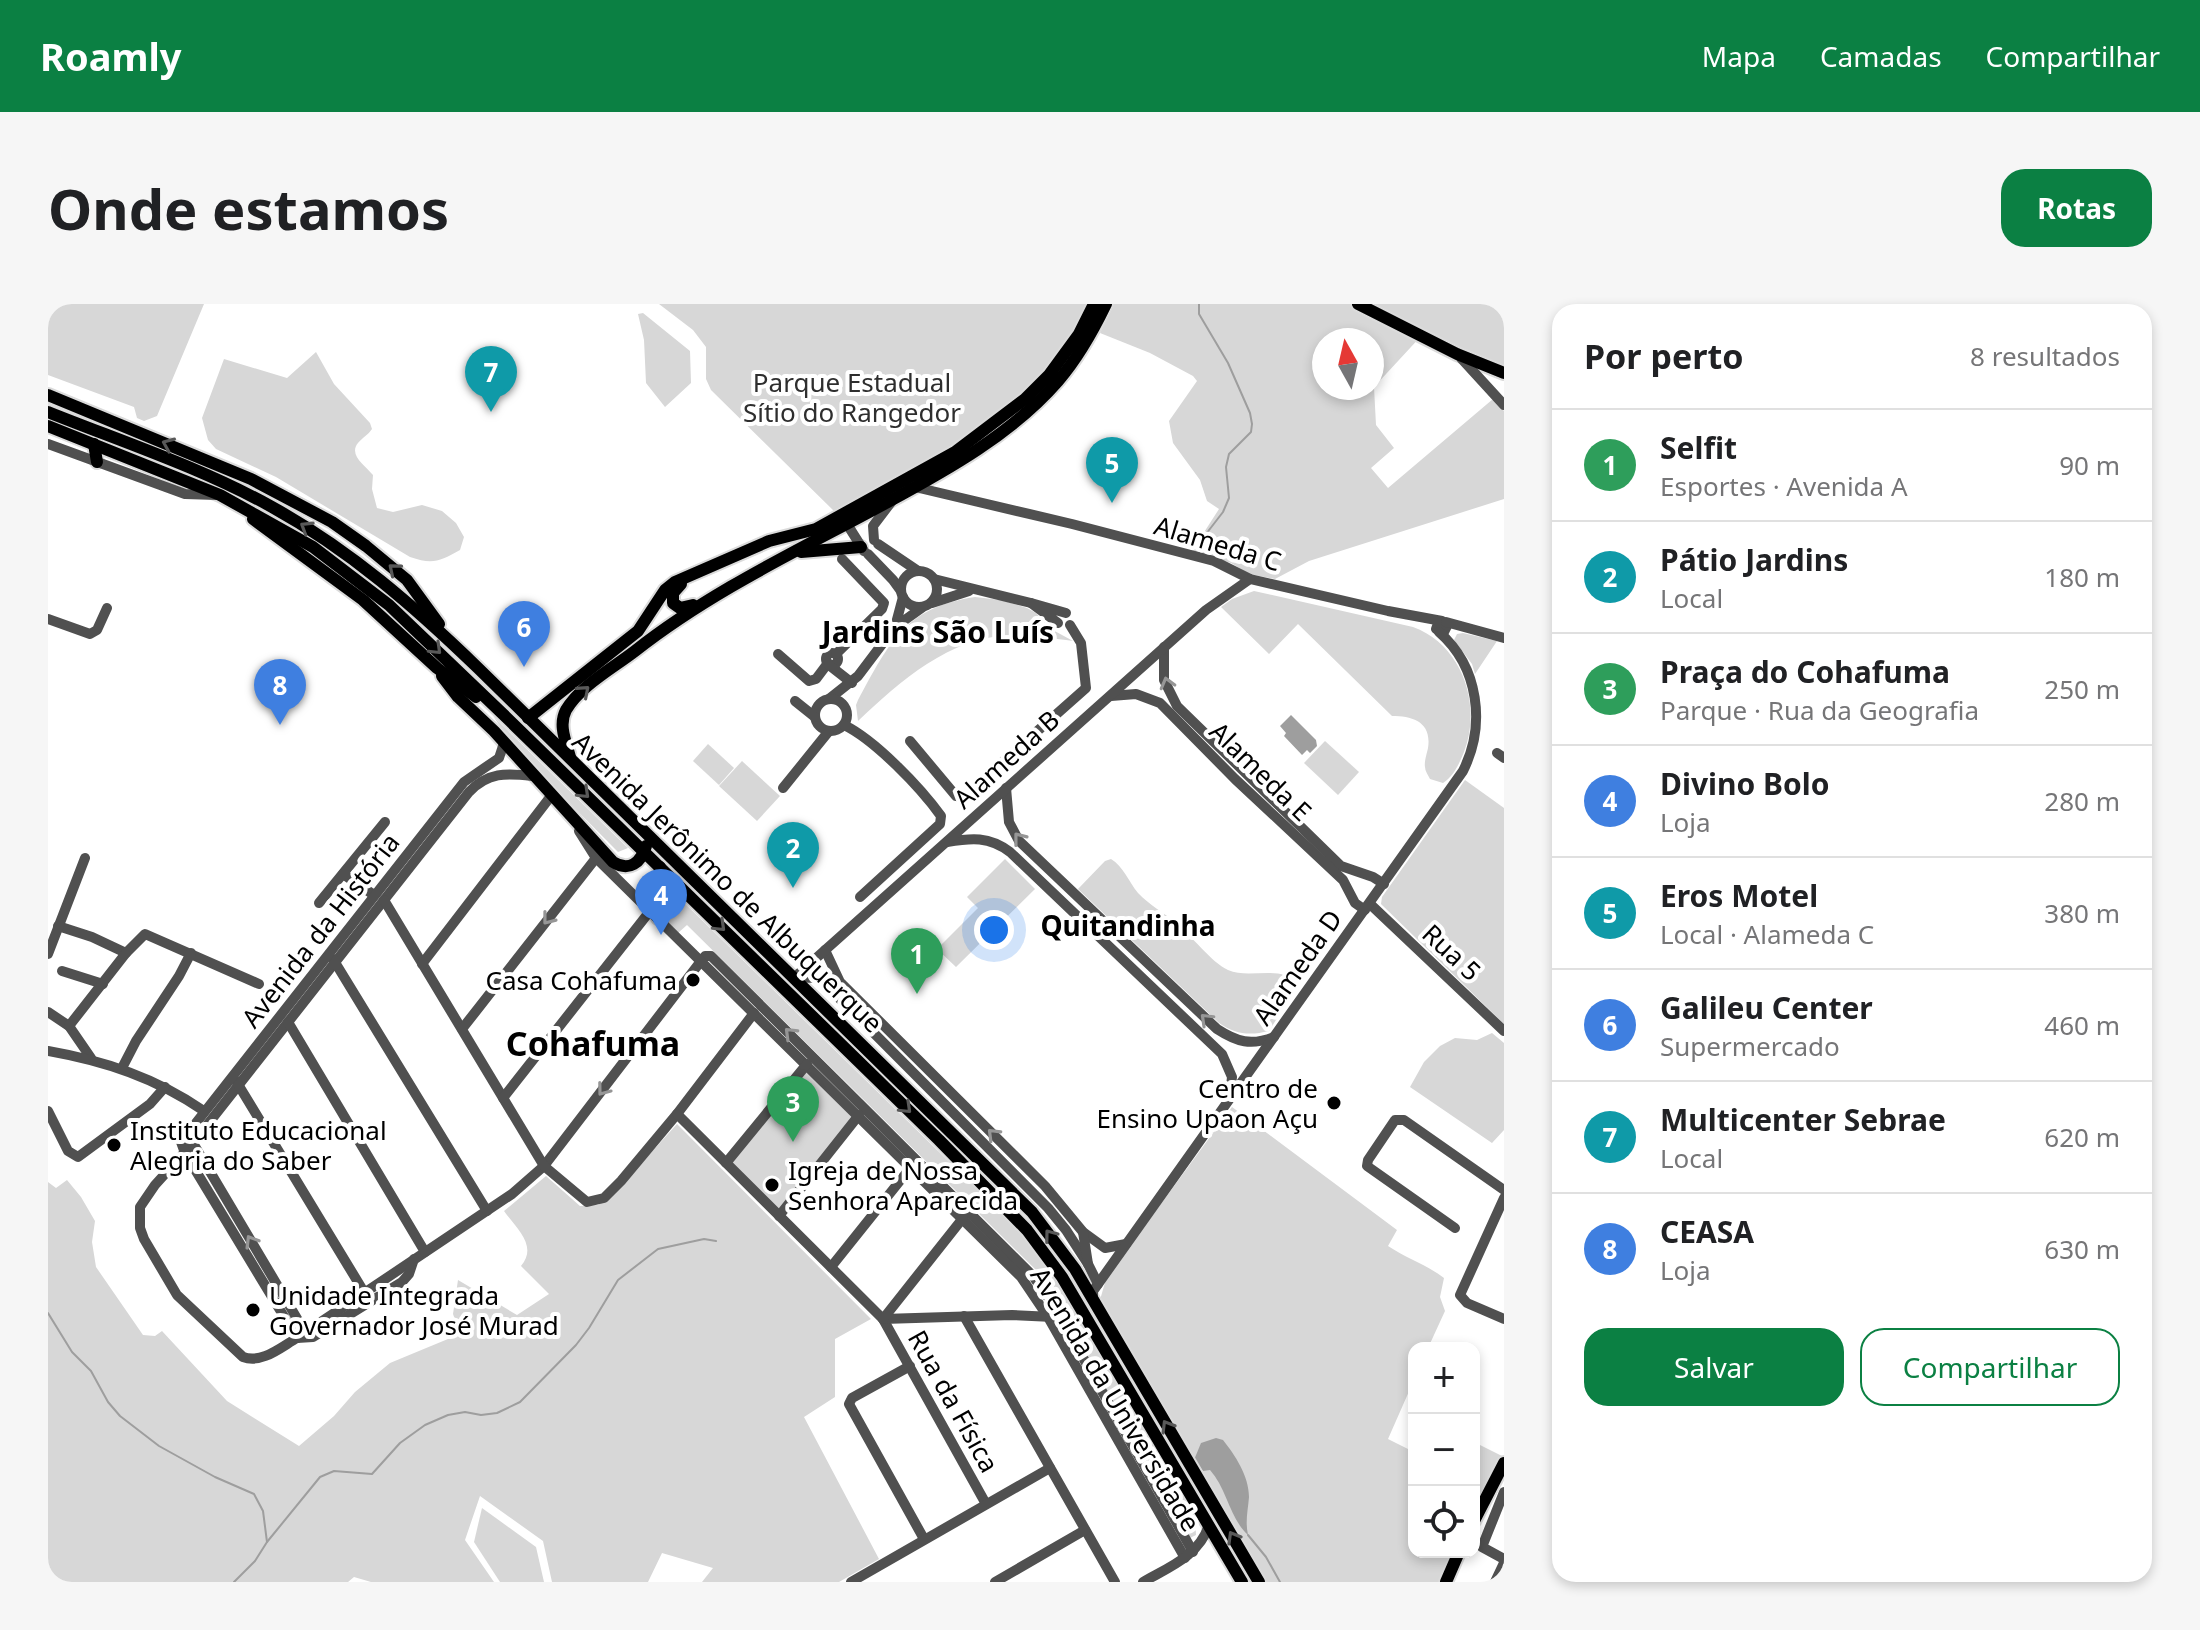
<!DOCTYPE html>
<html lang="pt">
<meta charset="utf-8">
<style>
:root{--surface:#fff;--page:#f6f6f6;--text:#202124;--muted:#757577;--line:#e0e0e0;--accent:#0b8043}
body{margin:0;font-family:"Noto Sans",sans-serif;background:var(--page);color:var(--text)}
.controls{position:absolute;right:24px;bottom:24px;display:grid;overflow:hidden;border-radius:16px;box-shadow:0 4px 12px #0003}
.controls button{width:72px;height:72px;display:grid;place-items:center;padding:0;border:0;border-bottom:2px solid var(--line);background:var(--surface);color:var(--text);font:40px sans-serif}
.compass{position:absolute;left:1264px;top:24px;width:72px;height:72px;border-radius:50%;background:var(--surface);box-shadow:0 4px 12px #0003;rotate:352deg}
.you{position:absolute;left:946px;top:626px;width:28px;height:28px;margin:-20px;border:6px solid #fff;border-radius:50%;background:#1a73e8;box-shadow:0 0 0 12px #1a73e833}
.badge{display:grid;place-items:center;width:52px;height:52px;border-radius:50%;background:var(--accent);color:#fff;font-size:26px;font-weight:700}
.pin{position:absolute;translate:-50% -66px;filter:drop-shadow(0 2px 4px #0008)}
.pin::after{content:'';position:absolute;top:42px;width:28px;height:24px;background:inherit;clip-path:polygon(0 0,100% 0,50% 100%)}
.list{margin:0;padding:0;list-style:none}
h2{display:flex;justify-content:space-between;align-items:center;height:104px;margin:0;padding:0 32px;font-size:34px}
h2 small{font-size:26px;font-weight:400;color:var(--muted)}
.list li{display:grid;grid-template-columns:52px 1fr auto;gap:24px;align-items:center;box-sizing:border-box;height:112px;padding:0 32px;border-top:2px solid var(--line)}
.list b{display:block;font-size:30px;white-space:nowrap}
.list p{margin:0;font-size:26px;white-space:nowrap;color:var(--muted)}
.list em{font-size:26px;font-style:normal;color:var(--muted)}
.actions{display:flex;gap:16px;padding:24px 32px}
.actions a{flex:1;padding:18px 0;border:2px solid var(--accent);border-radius:24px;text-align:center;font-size:28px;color:var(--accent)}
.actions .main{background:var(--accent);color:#fff}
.icon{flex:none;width:44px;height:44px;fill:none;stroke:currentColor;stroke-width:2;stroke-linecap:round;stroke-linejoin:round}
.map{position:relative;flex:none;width:1456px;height:1278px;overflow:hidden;border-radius:24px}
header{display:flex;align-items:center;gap:48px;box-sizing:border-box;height:112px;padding:0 40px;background:var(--accent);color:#fff}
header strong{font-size:38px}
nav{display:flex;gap:44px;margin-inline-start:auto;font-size:28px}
.intro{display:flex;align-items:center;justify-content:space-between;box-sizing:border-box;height:192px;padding:0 48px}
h1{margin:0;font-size:56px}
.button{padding:20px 36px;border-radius:24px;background:var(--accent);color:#fff;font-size:28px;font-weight:700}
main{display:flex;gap:48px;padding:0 48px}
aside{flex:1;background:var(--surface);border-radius:24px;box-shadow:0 4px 12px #0003}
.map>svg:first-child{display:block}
.green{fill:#d7d7d7;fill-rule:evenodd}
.water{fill:#9e9e9e}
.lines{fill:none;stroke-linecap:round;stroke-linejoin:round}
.stream{stroke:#9e9e9e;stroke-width:2}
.major-casing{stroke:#dbdbdb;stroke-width:16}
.minor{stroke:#505050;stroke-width:10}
.major{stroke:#000;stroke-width:12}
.oneway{stroke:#595959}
.oneway2{stroke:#969696}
.poi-dot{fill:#000;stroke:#fff;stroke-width:3}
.labels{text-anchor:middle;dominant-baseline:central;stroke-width:8;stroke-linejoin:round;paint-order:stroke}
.park-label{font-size:26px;fill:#2e2e2e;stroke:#fff}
.street-label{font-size:26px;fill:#000;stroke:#fff}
.poi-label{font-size:26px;fill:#000;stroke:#fff;text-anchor:start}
.neighbourhood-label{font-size:28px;font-weight:bold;fill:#000;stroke:#fff}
.quarter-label{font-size:30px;font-weight:bold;fill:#000;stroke:#fff}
.district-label{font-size:34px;font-weight:bold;fill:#000;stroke:#fff}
</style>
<header>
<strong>Roamly</strong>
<nav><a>Mapa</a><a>Camadas</a><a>Compartilhar</a></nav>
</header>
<div class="intro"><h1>Onde estamos</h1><a class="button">Rotas</a></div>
<main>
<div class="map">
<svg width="1456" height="1278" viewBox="0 0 1456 1278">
<rect width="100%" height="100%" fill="#fff"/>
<g class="green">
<polygon points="0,0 156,0 109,112 96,117 89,114 86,103 0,71"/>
<polygon points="611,0 1040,0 1025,32 985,82 891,153 787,208 663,86 658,75 658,43 645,26"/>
<path d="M1065,0h391v66l-81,-36 -49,53 2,38 18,23 -23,20 17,20 105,-89 11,12v88l-195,62 -34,18 -26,-5 -18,-11 -39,-12 27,-42 -12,-8 -7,-21 -27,-37 -4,-22 28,-40 -4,-5 -43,-23 -50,-20zM1276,36h48v48h-48z"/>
<polygon points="595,9 642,47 643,79 617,103 598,79 596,36 590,10"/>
<path d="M268,48l18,32 36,39 2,6c-4,6 -9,8 -14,14 -10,12 8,23 15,32l-1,14 5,19 16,4 29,-7 20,6 14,12 8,14 -4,13c-20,11 -27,15 -50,7l-134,-80 -60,-28 -8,-9 -6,-22 22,-59 63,19z"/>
<path d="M1206,287l159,36c50,18 69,79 51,125 -5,12 -10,24 -21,31l-13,-4c-2,-4 -5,-8 -5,-12 -1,-5 2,-14 3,-19 4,-26 -15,-32 -36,-32l-94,-92 -29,30 -48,-47 11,-8z"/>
<path d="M927,293l26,3 26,8 9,5 15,16 22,12c-20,-2 -41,-7 -62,-6 -61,2 -111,46 -153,86l-2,-16 2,-5c32,-58 46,-92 117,-103z"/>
<polygon points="1415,329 1449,337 1427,370 1424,360 1406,336 1409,330"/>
<polygon points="445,412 580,544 570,548 467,444"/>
<polygon points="1277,437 1311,468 1290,491 1256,459"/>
<polygon points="660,440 686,464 671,481 645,457"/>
<polygon points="694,457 732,492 709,517 671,482"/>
<polygon points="1417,476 1456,504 1456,720 1333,600 1334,593"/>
<polygon points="957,555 987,585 908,663 889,645 930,604 919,593"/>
<path d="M1063,555c12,7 18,23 27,34 11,12 27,20 39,31 15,12 34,38 51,46 22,10 54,-7 70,15l-29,46c-20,5 -34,3 -50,-8l-141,-134 27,-28z"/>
<path d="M619,582l356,348c67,84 118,189 172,283l1,18 -6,3 -153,-267 -350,-346 -9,8 -16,-15z"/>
<polygon points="1444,729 1456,739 1456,826 1444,839 1362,783 1376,758 1392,742 1407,734 1429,736"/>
<polygon points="760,764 812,815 730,912 678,861"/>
<path d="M1184,803l165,123 -9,16c18,12 39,19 56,32l-4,19 5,14 -17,37h-14v32l-26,59 26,13v100h46l-13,30h-188l-159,-282 6,-21z"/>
<path d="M629,820l194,195 -36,20v58l-31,20 75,142 -40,23h-137l11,-14 -51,-15 -14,29h-96l-9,-41 -63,-45 -15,44 29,42h-123l-17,-5 -6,5h-300v-400l8,6 11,-8 14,17 14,24 -3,21 4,25 47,68 12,1 7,-5 65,70 72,45 35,-30 21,-24 35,-29 70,-29 -7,-20 5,-34 59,35 32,-21 -28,-28c17,-20 -4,-37 -17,-55l42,-35 34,30 18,-1 13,-8z"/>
<polygon points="1430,1140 1454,1152 1426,1216 1426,1152"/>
<polygon points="434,1204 488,1243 496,1278 452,1278 426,1238"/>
</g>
<g class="water">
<polygon points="1243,411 1268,436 1269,442 1262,449 1259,446 1254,451 1236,432 1238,429 1232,422"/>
<path d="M1168,1134l7,2c12,15 26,36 26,57 -1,13 -4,24 -1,38 -18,-16 -21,-46 -38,-65l-7,1 -9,-11 7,-17z"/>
</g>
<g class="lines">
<g class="stream">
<polyline points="1151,0 1151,10 1180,59 1202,109 1204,120 1203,128 1181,150 1178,163 1181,194 1175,208 1158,230 1155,244"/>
<polyline points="0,1009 24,1048 43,1067 60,1098 72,1112 111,1142 167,1173 206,1190 215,1207 219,1238 207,1257 186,1278"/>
<polyline points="1200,1231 1218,1253 1232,1278"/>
<polyline points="219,1238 272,1173 286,1167 324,1170 352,1139 377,1121 400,1111 417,1108 433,1111 449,1109 472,1098 528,1041 541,1024 570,976 610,945 656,935 668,937"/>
</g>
<defs>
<g id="major">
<polyline points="1310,0 1409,50 1456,69"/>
<polyline points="0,91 203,175 284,218 318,242 359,276 391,320"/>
<path d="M0,108c75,30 154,56 224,95 78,43 143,100 206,161l554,544 43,57 184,313"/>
<polyline points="0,122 172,191 265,243 341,301 460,415 891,836 979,926 1014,973 1194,1278"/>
<polyline points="46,140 49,158"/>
<polyline points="205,215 315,296 389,364 428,393"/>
<polyline points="753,248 813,243"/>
<polyline points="633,280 625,289 625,299 632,304 645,301"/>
<path d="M394,372l16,21 36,34 119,131c16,10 28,1 33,-16"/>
<polyline points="480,414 590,327 617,286 627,278 721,237 768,225 907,148 977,95 1001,71 1031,30 1046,0"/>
<path d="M522,453c-4,-15 -12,-32 -4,-47 14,-24 47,-42 69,-59 76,-60 166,-102 251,-148 61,-33 126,-69 172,-122 20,-23 35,-50 48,-77"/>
<polyline points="610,614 612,563"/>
<polyline points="1426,1217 1456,1159"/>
<polyline points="1398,1278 1411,1248"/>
</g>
</defs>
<use href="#major" class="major-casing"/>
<g class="minor">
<polyline points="1413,54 1456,101"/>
<polyline points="0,140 137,190 169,191"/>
<polyline points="867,183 1024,220 1166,257 1202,275 1340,307 1394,317 1399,322 1396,328 1388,325 1391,317"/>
<polyline points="799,220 816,247"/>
<polyline points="826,236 825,222 844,197"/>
<polyline points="830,240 870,267"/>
<polyline points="820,250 845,276 853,287"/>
<circle cx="871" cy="285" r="18"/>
<polyline points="886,275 983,299"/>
<polyline points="855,293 847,323 875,303"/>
<polyline points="884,299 921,287"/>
<polyline points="0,315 42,330 49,326 59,304"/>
<polyline points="1398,318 1456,334"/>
<polyline points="1010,319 983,299 1018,309"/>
<polyline points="1116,343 1116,376 1129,402 1293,562 1325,573 1336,580"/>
<circle cx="784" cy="355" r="6"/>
<polyline points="730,350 761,377 768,375 780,359"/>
<polyline points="788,350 834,305 836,299 794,255"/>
<polyline points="781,361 804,379"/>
<polyline points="1063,392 1088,390 1112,399 1187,475 1295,576 1307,599 1317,606"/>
<polyline points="781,395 810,372 847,323"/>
<circle cx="783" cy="411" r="16"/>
<polyline points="747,397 767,413"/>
<path d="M796,421c31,15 76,62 97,91l-1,8 -80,73"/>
<polyline points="862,437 908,492 915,493 1038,384 1033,339 1022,321"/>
<polyline points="1449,449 1456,454"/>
<path d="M484,472c-26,-3 -44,-4 -63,16l-276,351 -38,42 -15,22v21l4,11 33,56 66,62c19,7 38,-10 54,-19l215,-144 32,-28 157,-205 4,-5h6l322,320 19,27 141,249"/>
<polyline points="735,484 781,427"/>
<path d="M958,484l3,34 10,19 198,188c20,13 34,17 57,8"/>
<polyline points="531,527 548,554 973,973 1000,1013 1137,1254"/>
<path d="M899,538c24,-4 42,-6 63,10l212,202 10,23 -2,18"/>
<polyline points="295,570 326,591"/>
<polyline points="336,596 496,862 539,898 556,894 573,877 629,810 706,709"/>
<polyline points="271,599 337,518"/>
<polyline points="1322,600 1456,727"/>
<polyline points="10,622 44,633 78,649"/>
<polyline points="777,646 792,678 997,882 1035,928 1057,944 1078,940"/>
<polyline points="0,650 37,554"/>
<polyline points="285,655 439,907"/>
<polyline points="374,660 503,492"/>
<polyline points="14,667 55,680"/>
<polyline points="747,673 1158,306 1202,275"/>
<polyline points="747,673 767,674 775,678 1000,904 1018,926 1040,960"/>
<polyline points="0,708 21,722 43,754"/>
<polyline points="240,718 377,948"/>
<polyline points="21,722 78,649 97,630 211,680"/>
<polyline points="414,725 548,554"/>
<path d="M0,747c57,10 108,27 156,60"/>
<polyline points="74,764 88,737 131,672 143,649"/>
<polyline points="188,777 316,988"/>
<polyline points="455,794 602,607"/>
<polyline points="0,807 20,847 30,853 102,800 117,783"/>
<polyline points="629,810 835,1015 938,1200"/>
<polyline points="145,839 257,1028"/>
<polyline points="678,859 759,760"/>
<polyline points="1456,894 1412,991 1419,999 1456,1015"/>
<polyline points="731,912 811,811"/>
<polyline points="1407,924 1319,862 1320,856 1347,816 1356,816 1456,886"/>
<polyline points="1035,928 1040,960 1050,980"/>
<polyline points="783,963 863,863"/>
<path d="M1045,996v-9l5,-7 365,-513c23,-46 16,-104 -24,-139"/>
<polyline points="916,1012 1067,1278"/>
<polyline points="835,1015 964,1011 1005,1013"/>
<polyline points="835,1015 915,914"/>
<polyline points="249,1034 137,849 133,838 416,478 451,454 456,439"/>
<polyline points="249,1034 265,1033 354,978 361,970 366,955"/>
<polyline points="862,1062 804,1094 801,1100 876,1235"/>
<polyline points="1456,1188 1434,1243 1456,1255"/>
<polyline points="803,1278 1002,1164"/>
<polyline points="947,1278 1037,1226"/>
<path d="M1095,1278c26,-15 56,-26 66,-57"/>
<polyline points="1447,1278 1456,1259"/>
</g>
<use href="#major" class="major"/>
</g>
<defs><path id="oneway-chevron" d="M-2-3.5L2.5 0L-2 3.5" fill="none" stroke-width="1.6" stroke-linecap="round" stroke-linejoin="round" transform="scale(2)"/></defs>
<g class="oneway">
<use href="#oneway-chevron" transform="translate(120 140) rotate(-157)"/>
<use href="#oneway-chevron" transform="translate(258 223) rotate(-148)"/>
<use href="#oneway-chevron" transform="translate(346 265) rotate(-140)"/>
<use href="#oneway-chevron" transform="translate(388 345) rotate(44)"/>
<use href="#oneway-chevron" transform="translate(536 387) rotate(-41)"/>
<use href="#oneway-chevron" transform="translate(536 489) rotate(44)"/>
<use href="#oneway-chevron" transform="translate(672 622) rotate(44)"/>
<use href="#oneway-chevron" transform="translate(858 804) rotate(44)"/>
<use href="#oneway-chevron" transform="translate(1002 931) rotate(-127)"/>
<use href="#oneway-chevron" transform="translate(1119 1122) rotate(-121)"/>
<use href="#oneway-chevron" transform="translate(1185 1233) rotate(-120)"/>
</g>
<g class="oneway2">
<use href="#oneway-chevron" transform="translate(1119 379) rotate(-105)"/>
<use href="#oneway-chevron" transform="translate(971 534) rotate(-128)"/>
<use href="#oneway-chevron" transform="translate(500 615) rotate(128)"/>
<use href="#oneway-chevron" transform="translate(1158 715) rotate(-136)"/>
<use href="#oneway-chevron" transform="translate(742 729) rotate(-135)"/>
<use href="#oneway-chevron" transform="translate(555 786) rotate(127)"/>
<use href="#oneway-chevron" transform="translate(945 830) rotate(-135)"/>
<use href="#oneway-chevron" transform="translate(203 937) rotate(-121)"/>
</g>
<g class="poi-dot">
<circle cx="645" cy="676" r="8"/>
<circle cx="1286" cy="799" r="8"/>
<circle cx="66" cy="841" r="8"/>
<circle cx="724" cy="881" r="8"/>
<circle cx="205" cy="1006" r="8"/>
</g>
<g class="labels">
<g class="park-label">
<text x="804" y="78">Parque Estadual<tspan x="804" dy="30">Sítio do Rangedor</tspan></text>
</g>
<g class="street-label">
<text transform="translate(1170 239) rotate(17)">Alameda C</text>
<text transform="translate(958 455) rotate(-42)">Alameda B</text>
<text transform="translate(1213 467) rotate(44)">Alameda E</text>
<text transform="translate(680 578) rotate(44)">Avenida Jerônimo de Albuquerque</text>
<text transform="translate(272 626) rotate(-52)">Avenida da História</text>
<text transform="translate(1404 648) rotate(43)">Rua 5</text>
<text transform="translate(1249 663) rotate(-55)">Alameda D</text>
<text transform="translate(1068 1095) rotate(59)">Avenida da Universidade</text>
<text transform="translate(906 1097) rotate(61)">Rua da Física</text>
</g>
<g class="poi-label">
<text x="629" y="676" text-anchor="end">Casa Cohafuma</text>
<text x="1270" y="784" text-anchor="end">Centro de<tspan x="1270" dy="30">Ensino Upaon Açu</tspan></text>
<text x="82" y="826">Instituto Educacional<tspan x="82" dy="30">Alegria do Saber</tspan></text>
<text x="740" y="866">Igreja de Nossa<tspan x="740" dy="30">Senhora Aparecida</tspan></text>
<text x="221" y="991">Unidade Integrada<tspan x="221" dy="30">Governador José Murad</tspan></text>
</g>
<g class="neighbourhood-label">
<text x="1080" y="621">Quitandinha</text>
</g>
<g class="quarter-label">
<text x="890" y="327">Jardins São Luís</text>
</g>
<g class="district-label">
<text x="545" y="739">Cohafuma</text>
</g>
</g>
</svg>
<div class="controls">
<button>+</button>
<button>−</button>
<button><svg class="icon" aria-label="locate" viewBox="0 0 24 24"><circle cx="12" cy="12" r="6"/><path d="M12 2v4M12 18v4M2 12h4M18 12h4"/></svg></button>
</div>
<svg class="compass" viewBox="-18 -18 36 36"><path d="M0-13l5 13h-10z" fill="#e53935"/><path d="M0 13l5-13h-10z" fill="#757577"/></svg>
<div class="you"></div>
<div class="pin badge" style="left:869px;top:690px;background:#2e9e5b">1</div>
<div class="pin badge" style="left:745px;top:584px;background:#0f9aa8">2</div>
<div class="pin badge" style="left:745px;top:838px;background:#2e9e5b">3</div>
<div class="pin badge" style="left:613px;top:631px;background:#3f7fe0">4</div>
<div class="pin badge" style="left:1064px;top:199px;background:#0f9aa8">5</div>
<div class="pin badge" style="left:476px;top:363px;background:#3f7fe0">6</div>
<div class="pin badge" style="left:443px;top:108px;background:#0f9aa8">7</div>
<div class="pin badge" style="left:232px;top:421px;background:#3f7fe0">8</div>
</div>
<aside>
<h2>Por perto<small>8 resultados</small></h2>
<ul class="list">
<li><span class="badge" style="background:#2e9e5b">1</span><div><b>Selfit</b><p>Esportes · Avenida A</p></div><em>90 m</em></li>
<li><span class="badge" style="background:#0f9aa8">2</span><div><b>Pátio Jardins</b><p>Local</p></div><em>180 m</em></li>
<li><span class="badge" style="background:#2e9e5b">3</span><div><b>Praça do Cohafuma</b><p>Parque · Rua da Geografia</p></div><em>250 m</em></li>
<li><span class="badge" style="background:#3f7fe0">4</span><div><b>Divino Bolo</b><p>Loja</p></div><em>280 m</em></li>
<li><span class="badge" style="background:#0f9aa8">5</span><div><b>Eros Motel</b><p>Local · Alameda C</p></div><em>380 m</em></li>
<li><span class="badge" style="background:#3f7fe0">6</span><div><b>Galileu Center</b><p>Supermercado</p></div><em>460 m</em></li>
<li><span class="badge" style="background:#0f9aa8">7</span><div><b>Multicenter Sebrae</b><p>Local</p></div><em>620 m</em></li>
<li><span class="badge" style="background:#3f7fe0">8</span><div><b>CEASA</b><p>Loja</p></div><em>630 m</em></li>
</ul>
<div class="actions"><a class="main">Salvar</a><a>Compartilhar</a></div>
</aside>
</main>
